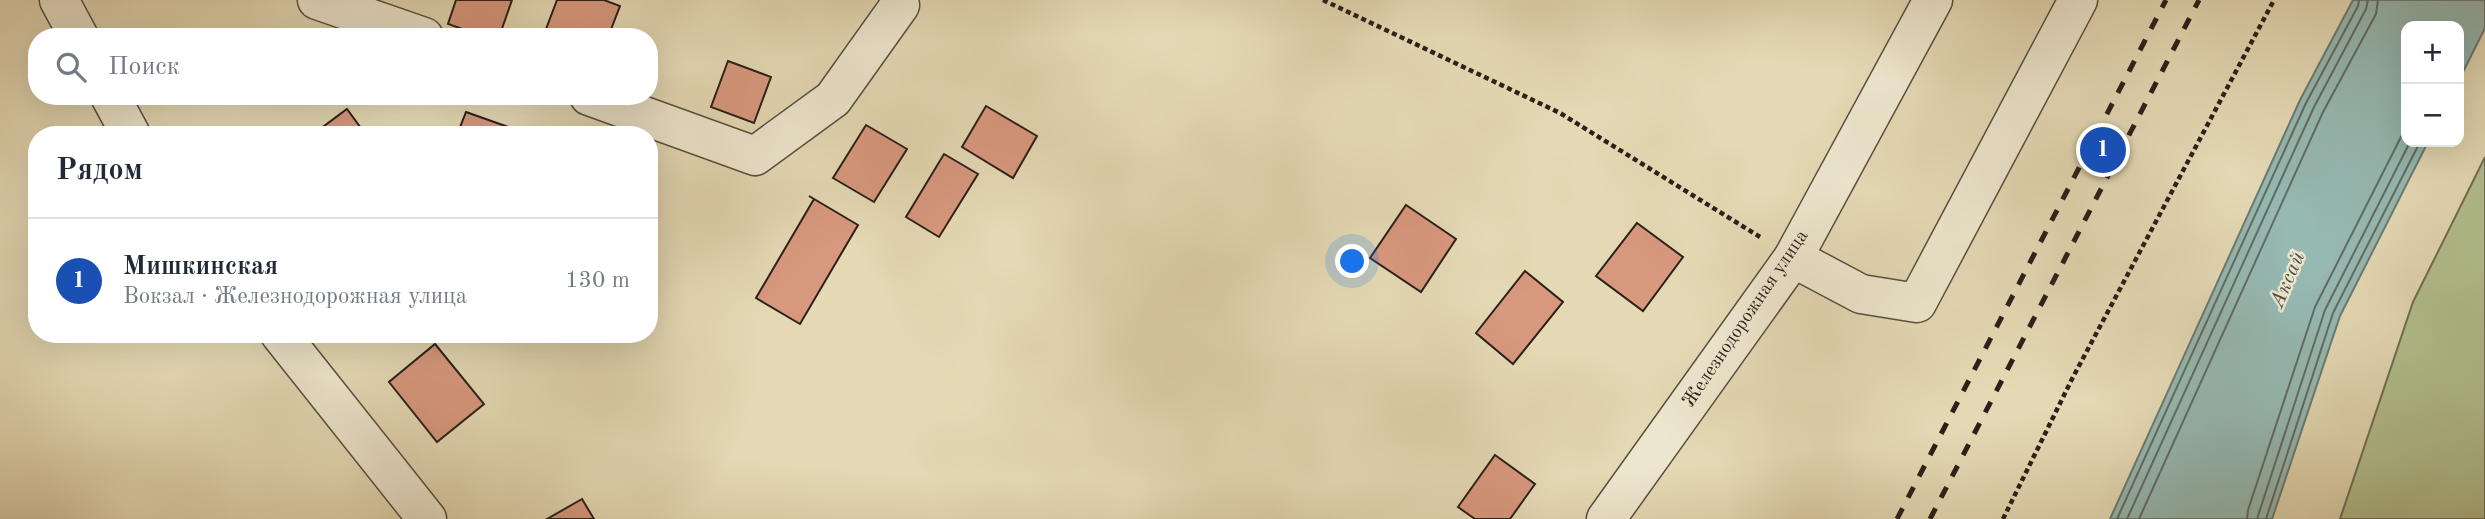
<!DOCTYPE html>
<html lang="ru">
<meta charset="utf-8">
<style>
:root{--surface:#fff;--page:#f2f2f3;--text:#1f2937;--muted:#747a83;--line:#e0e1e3;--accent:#8f2418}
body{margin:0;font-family:"Old Standard TT",serif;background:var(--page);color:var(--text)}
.controls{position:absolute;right:21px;top:21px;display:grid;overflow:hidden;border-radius:14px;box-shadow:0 7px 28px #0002}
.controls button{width:63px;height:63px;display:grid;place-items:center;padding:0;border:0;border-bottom:2px solid var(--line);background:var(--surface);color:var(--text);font:35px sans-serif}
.you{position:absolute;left:1353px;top:262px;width:24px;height:24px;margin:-18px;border:5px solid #fff;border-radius:50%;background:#1a73e8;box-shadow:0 0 0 10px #1a73e833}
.badge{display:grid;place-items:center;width:46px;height:46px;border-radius:50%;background:var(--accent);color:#fff;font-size:23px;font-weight:700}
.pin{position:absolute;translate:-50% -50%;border:4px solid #fff;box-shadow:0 2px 7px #0006}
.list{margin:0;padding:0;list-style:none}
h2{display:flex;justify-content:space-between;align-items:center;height:91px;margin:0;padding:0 28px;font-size:30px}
h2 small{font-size:23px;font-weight:400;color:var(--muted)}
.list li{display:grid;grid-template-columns:46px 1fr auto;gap:21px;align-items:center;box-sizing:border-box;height:126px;padding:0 28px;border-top:2px solid var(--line)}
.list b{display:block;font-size:26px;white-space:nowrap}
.list p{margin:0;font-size:23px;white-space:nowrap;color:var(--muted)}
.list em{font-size:23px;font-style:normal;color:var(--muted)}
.icon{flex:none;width:38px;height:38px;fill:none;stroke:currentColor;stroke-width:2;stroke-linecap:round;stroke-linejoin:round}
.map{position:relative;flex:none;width:2485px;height:519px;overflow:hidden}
.search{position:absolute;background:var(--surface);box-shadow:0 7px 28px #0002;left:28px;top:28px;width:630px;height:77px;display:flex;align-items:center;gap:18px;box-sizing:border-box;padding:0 24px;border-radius:28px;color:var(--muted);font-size:26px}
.panel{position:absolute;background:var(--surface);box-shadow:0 7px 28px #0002;left:28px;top:126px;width:630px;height:217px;border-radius:28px}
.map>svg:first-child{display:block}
.green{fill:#b2bf8e;stroke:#6e6f54;stroke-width:2}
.water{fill:#96b9b2;stroke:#6b7b75;stroke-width:2}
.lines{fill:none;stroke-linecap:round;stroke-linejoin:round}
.shore{stroke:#606c66;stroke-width:2}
.building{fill:#d8987e;stroke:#2b1f19;stroke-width:2}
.minor-casing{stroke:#594e40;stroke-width:41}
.path{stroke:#2b1f19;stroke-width:4.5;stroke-dasharray:5 3.5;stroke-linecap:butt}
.minor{stroke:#ede6ce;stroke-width:38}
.rail{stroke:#2b1f19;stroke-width:5;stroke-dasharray:12 12;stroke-linecap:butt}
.labels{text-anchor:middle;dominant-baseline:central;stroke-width:5;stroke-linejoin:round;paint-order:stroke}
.street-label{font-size:19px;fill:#2b1f19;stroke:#ede6ce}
.water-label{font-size:21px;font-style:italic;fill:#4b4d47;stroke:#ede6ce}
</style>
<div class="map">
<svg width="2485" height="519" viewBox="0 0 2485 519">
<rect width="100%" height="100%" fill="#e4d9b4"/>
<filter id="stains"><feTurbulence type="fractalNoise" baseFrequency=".00286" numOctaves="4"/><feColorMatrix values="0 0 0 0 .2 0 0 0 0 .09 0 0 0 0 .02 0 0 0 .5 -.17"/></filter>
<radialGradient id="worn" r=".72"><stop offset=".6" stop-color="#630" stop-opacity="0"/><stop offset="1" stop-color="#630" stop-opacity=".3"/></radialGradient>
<polygon class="green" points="2485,157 2485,519 2340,519 2413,302"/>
<polygon class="water" points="2353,0 2485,0 2485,28 2459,80 2459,26 2406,26 2406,142 2428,142 2340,316 2272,519 2110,519 2300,100"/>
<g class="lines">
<g class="shore">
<polyline points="2117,519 2306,103 2358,6 2359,0"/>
<polyline points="2127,519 2314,107 2366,9 2368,0"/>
<polyline points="2139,519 2323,112 2376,14 2378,0"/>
<polyline points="2247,519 2248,510 2315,307 2406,127"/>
<polyline points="2257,519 2325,310 2410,142"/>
<polyline points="2266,519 2333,313 2420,142"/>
</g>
</g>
<g class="building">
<polygon points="456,0 512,0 499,37 485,37 448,24"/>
<polygon points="557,0 604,0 620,6 608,37 543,37"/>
<polygon points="728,61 771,77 754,123 711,107"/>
<polygon points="986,106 1037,136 1013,178 962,147"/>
<polygon points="347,109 366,135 312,135"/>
<polygon points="466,112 531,135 457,135"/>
<polygon points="866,125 907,149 874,202 833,178"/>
<polygon points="944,154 978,174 939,237 906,217"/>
<polygon points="809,196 858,225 800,324 756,298 814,199"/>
<polygon points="1406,205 1456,239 1421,292 1370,258"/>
<polygon points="1637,223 1683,257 1643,311 1596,276"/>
<polygon points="1525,271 1563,302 1513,364 1476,333"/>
<polygon points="435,344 484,404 437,442 389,382"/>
<polygon points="1495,455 1535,484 1510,519 1475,519 1458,507"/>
<polygon points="582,499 594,519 547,519"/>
</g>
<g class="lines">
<defs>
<g id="minor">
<polyline points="59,0 79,37"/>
<polyline points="317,0 424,37"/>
<polyline points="110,96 131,135"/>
<polyline points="589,96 755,156 833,99 900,5"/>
<polyline points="1793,258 1861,294 1917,303 2078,0"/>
<polyline points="280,334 427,519"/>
<polyline points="1606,519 1793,258 1933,0"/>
</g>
</defs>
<use href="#minor" class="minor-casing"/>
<g class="path">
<polyline points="1323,0 1560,113 1760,237"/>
<polyline points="2003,519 2072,379 2274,0"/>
</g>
<use href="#minor" class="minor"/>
<g class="rail">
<polyline points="1897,519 2166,0"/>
<polyline points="1930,519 2199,0"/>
</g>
</g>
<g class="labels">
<g class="street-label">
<text transform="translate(1746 319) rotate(-56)">Железнодорожная улица</text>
</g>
<g class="water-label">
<text transform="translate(2288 280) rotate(-67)">Аксай</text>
</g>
</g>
<rect width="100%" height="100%" filter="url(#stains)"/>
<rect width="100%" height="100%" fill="url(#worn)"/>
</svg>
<div class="controls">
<button>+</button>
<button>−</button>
</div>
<div class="you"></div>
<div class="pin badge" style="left:2103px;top:150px;background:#1a4fb4">1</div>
<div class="search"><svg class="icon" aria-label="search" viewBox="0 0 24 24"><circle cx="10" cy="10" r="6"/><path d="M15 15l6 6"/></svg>Поиск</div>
<section class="panel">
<h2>Рядом<small></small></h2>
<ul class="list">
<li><span class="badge" style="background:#1a4fb4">1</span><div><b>Мишкинская</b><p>Вокзал · Железнодорожная улица</p></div><em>130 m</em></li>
</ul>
</section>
</div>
